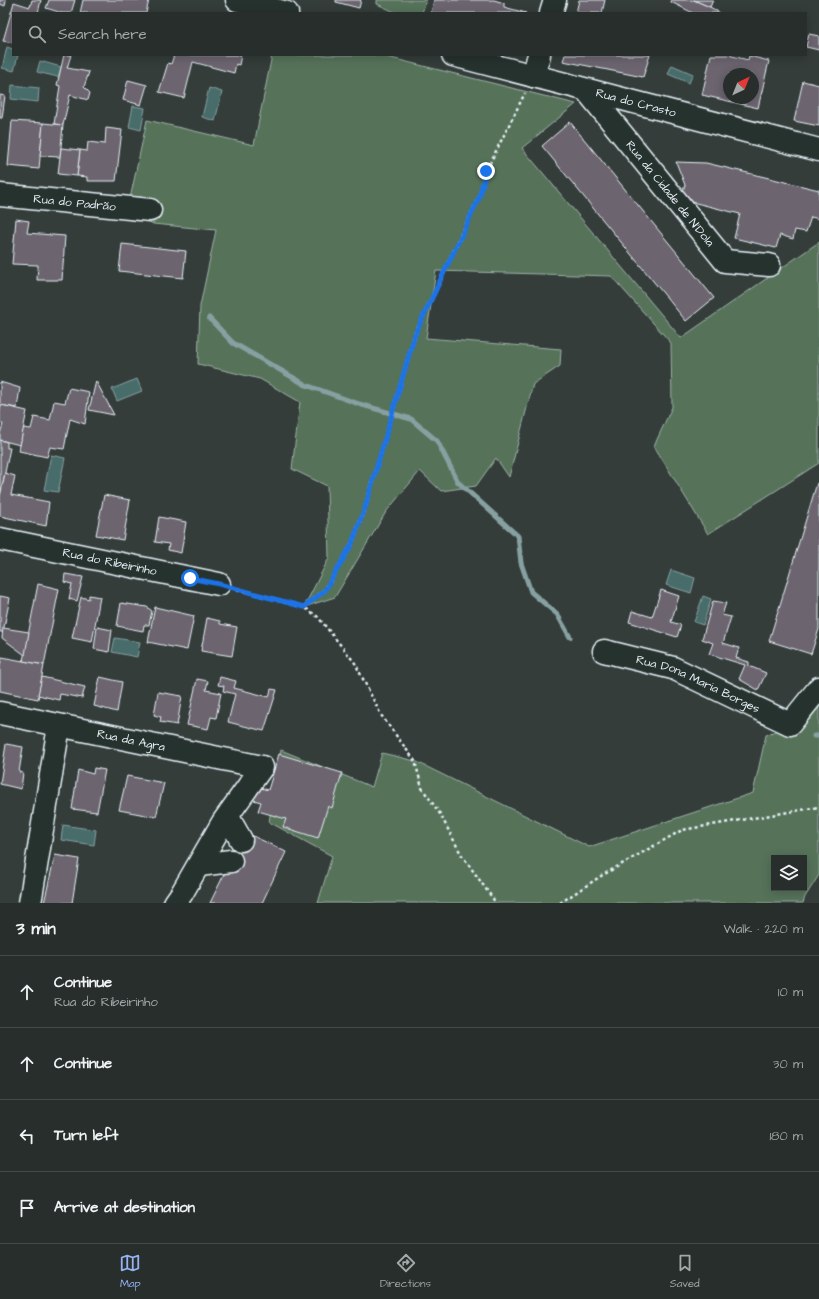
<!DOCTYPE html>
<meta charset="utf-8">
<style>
:root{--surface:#272e2c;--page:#2f3634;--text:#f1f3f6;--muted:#a4a8a9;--line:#434a48;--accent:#95b2f1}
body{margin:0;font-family:"Architects Daughter",sans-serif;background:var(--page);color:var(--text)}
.controls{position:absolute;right:12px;bottom:12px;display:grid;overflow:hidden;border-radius:0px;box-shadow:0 2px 10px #0003}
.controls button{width:36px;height:36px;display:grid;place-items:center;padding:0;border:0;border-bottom:1px solid var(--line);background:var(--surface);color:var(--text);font:20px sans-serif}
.compass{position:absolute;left:723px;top:68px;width:36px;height:36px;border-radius:50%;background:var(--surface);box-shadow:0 2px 10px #0003;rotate:43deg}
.stop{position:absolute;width:12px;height:12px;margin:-9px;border:3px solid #1a73e8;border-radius:50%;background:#fff}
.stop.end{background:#1a73e8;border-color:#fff;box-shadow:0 1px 4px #0008}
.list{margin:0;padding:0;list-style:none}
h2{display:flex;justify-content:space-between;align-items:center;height:52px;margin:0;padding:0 16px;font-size:17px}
h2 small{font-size:13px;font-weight:400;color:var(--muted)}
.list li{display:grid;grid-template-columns:26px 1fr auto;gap:12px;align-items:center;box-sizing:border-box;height:72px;padding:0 16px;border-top:1px solid var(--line)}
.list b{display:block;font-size:15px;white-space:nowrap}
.list p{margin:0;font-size:13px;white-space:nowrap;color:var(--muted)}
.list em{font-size:13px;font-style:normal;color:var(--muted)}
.icon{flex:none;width:22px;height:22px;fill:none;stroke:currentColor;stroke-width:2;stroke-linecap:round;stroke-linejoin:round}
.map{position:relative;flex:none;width:819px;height:903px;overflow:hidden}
.search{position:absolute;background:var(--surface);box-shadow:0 2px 10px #0003;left:12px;right:12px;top:12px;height:44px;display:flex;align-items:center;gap:10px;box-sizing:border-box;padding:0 14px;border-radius:0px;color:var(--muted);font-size:15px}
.sheet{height:340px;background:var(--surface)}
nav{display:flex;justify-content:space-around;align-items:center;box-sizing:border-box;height:56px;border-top:1px solid var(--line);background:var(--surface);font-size:11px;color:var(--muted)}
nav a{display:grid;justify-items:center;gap:2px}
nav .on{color:var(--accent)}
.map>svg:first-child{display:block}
.green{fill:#56735a;stroke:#9fb2a9;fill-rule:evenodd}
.water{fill:#476c6a;stroke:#87a1a3}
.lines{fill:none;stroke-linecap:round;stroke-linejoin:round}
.stream{stroke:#87a1a3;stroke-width:5}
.building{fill:#6c656f;stroke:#e8f1f8;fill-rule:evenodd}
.minor-casing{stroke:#e8f1f8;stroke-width:25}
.path{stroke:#e8f1f8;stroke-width:2.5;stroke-dasharray:3 3;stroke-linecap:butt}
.minor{stroke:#26332d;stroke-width:22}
.route{stroke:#1a73e8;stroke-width:5}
.labels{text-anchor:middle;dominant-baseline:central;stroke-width:3.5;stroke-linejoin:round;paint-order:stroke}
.street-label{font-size:12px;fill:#e8f1f8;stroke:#26332d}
</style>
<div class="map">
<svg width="819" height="903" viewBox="0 0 819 903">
<rect width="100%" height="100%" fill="#343d3a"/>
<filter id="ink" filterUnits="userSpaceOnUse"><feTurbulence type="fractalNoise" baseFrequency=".025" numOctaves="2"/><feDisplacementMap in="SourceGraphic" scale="8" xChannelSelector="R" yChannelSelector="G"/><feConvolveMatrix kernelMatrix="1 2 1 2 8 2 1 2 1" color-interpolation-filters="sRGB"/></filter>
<g filter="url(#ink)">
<g class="green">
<polygon points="377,0 426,0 422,13 397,13 377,4"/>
<polygon points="272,55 379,55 576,104 522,148 681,338 819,242 819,463 708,534 654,446 672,407 671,343 611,276 436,271 426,338 561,349 560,366 533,384 509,477 496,458 476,486 441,491 420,471 386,512 335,597 304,607 329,558 327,486 292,469 300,402 260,379 198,364 200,306 216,230 153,224 128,208 147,120 254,145"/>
<path d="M819,688v187l-14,22 -2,6h-485l14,-47 -63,-34 12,-72 91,37 10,-34 33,8 174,86 164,-54 13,-58 24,-11zM774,858h30v30h-30z"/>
</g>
<g class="water">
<polygon points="7,47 13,49 13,55 18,55 14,71 2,68"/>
<polygon points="40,61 61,67 58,77 37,72"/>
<polygon points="672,65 693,74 689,83 668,74"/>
<polygon points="12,85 39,88 38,102 11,99"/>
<polygon points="209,88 222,92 215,121 202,117"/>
<polygon points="133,106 145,108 141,130 129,127"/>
<polygon points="137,379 142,391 117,401 112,389"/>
<polygon points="51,455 65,458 58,492 44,490"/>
<polygon points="671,570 695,578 691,593 666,585"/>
<polygon points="703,596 711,599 703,625 694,622"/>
<polygon points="115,638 140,642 137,657 112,652"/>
<polygon points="63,825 96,830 94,845 61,840"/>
</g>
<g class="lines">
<g class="stream">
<polyline points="209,318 233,343 306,385 359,404 411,419 437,441 458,482 518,536 521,563 531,592 557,614 570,637"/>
<polyline points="814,736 819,736"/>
</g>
</g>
<g class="building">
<polygon points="0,0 6,0 5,6 0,4"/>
<polygon points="32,0 41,0 38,13 13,13 13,43 3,41 14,2 30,7"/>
<polygon points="49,0 75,0 71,13 62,13 46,8"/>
<polygon points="83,0 149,0 146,13 80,13"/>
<polygon points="336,0 361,0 359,8 336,2"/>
<polygon points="434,0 494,0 504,3 504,7 526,13 431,13"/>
<polygon points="579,0 605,0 602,13 576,13"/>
<polygon points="671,0 694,0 710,7 720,13 693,13 671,2"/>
<polygon points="694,0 713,0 710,7"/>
<polygon points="809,34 819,36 819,50 806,47"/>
<polygon points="64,55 71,55 67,68 89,72 84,87 90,93 88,100 70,95 63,125 54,124 60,86 57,85"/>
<polygon points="174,55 241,55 239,65 236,64 234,73 193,62 184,98 159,92 168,63 171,64"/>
<polygon points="565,55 650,55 643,77 563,61"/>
<path d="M711,55h17l20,5 1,-4 20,5 -11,47 -56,-13zM729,74h24v24h-24z"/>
<polygon points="128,80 147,85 141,105 123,100"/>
<polygon points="803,81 819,85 819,126 794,121"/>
<polygon points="0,95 5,96 2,118 0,118"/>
<polygon points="12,121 43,123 39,169 8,166"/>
<polygon points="570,122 714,298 686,321 542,146"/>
<polygon points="43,123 63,125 60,157 40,156"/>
<polygon points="106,128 122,130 116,181 87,181 87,177 77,176 80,150 87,151 88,142 105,144"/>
<polygon points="61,148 80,150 77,176 58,174"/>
<polygon points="676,162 706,163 819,190 819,219 811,217 806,232 795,230 793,239 780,235 776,248 734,238 740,214 680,199 685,185"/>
<polygon points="16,219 29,221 27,233 65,236 62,280 37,280 38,265 12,264"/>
<polygon points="122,244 186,251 183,278 119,271"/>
<polygon points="96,381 114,415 89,410"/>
<polygon points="0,382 20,388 17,408 0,405"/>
<polygon points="69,388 89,392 85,424 70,419 64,449 50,447 47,457 19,451 23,428 31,429 34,417 50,420 54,401 65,403"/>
<polygon points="1,405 27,411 20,445 0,440 0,434 3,424 0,423 0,411"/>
<polygon points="0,440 7,442 7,448 10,448 0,497"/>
<polygon points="5,473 15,476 11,495 49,502 46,526 0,516 0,497"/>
<polygon points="817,483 819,484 819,629 811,654 769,641"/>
<polygon points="104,495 130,500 123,540 96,535"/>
<polygon points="159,517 186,522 181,553 168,550 169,544 155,542"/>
<polygon points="65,574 83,577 77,601 69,599 72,584 64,582"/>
<polygon points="38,584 59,589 44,665 23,661"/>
<polygon points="661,590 679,596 671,622 681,625 677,637 629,622 632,611 652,617"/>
<polygon points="89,595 100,597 92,642 72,638 81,597 89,599"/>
<polygon points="0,596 10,598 3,632 0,632"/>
<polygon points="713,601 726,603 722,615 731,617 723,643 739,648 736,658 749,662 749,666 766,673 758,690 739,679 745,665 709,654 713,643 702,639"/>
<polygon points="121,603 147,607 152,611 149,625 144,625 143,631 117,626"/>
<polygon points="155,607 194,616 187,650 148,642"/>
<polygon points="207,618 220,621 220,624 237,627 232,656 201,651"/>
<polygon points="97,627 112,630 109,652 94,649"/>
<polygon points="3,628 29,632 25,655 2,638"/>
<polygon points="2,657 44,665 38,699 0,691 0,666"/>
<polygon points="42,677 85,687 82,698 60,694 59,700 38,695"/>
<polygon points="100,677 122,682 117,712 94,706"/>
<polygon points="220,677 236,681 234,688 269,697 271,689 277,690 264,731 228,722 235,694 223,691 224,686 218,685"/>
<polygon points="197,679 208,681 206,690 221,693 216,718 211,717 208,729 187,725"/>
<polygon points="158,692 182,696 177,725 160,722 161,717 154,715"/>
<polygon points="6,744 23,747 19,772 23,773 21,789 0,784"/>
<polygon points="279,754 342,773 332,808 328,806 318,838 283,827 286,819 258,811 261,802 250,799 254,786 268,790"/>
<polygon points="94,768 105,770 97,812 72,809 78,770 93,774"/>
<polygon points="127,776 164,783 156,817 119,810"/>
<polygon points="245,832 286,852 262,903 210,903"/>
<polygon points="55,855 79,859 72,903 44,903"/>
</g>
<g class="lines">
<defs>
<g id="minor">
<polyline points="237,0 287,13"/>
<polyline points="551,13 555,0"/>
<path id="s1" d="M453,55l366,95"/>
<polyline points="533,76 539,55"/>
<path id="s2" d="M587,91l138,170 44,4"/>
<path id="s3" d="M0,195l150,15"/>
<path id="s4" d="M0,539l219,45"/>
<path id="s5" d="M604,651l69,17 117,56 29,-36"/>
<path id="s6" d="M0,713l262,54 -39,55 -41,71 -7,10"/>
<polyline points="228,817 241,840"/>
<polyline points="199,865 231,861"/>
<polyline points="30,903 59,726"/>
</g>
</defs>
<use href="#minor" class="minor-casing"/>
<g class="path">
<polyline points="237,589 304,607 318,617 355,663 381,715 415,761 422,788 440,814 461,854 496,903"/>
<polyline points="304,607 325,590 351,546 365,508 415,334 479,197 486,171 525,93"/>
<polyline points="560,903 601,876 682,830 819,807"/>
</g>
<use href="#minor" class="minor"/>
</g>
</g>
<g class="lines" filter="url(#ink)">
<polyline class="route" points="190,578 219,584 304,607 325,590 351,546 365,508 415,334 479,198 486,171"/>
</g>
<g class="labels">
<g class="street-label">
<text stroke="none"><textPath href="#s1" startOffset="189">Rua do Crasto</textPath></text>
<text stroke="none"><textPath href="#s2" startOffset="132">Rua da Cidade de N'Dola</textPath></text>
<text stroke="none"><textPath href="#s3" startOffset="75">Rua do Padrão</textPath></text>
<text stroke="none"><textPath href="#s4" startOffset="112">Rua do Ribeirinho</textPath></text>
<text stroke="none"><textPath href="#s5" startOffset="100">Rua Dona Maria Borges</textPath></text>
<text stroke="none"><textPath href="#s6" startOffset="134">Rua da Agra</textPath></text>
</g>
</g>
</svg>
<div class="controls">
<button><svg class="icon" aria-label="layers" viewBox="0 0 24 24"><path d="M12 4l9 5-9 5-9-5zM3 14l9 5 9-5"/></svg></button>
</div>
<svg class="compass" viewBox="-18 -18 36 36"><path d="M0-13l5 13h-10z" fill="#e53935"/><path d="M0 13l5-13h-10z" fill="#a4a8a9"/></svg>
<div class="stop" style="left:190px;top:578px"></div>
<div class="stop end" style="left:486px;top:171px"></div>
<div class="search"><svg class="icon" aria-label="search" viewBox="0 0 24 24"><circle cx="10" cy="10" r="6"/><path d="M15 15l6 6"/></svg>Search here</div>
</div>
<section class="sheet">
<h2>3 min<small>Walk · 220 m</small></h2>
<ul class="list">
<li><svg class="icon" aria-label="ahead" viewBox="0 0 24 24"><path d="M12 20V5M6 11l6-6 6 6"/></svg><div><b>Continue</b><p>Rua do Ribeirinho</p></div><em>10 m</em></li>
<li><svg class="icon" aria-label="ahead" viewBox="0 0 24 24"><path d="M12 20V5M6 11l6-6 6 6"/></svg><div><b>Continue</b></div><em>30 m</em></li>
<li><svg class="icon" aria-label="left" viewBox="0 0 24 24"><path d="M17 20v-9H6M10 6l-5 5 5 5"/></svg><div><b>Turn left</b></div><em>180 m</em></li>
<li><svg class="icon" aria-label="arrive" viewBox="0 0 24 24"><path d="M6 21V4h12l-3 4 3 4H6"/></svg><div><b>Arrive at destination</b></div></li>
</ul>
</section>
<nav>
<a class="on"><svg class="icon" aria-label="map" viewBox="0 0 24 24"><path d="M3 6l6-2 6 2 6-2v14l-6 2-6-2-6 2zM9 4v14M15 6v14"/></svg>Map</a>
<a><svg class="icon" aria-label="directions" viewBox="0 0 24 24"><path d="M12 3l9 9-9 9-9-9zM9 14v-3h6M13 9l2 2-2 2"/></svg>Directions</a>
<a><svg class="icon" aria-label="saved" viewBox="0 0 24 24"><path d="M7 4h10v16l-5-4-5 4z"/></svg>Saved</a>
</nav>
